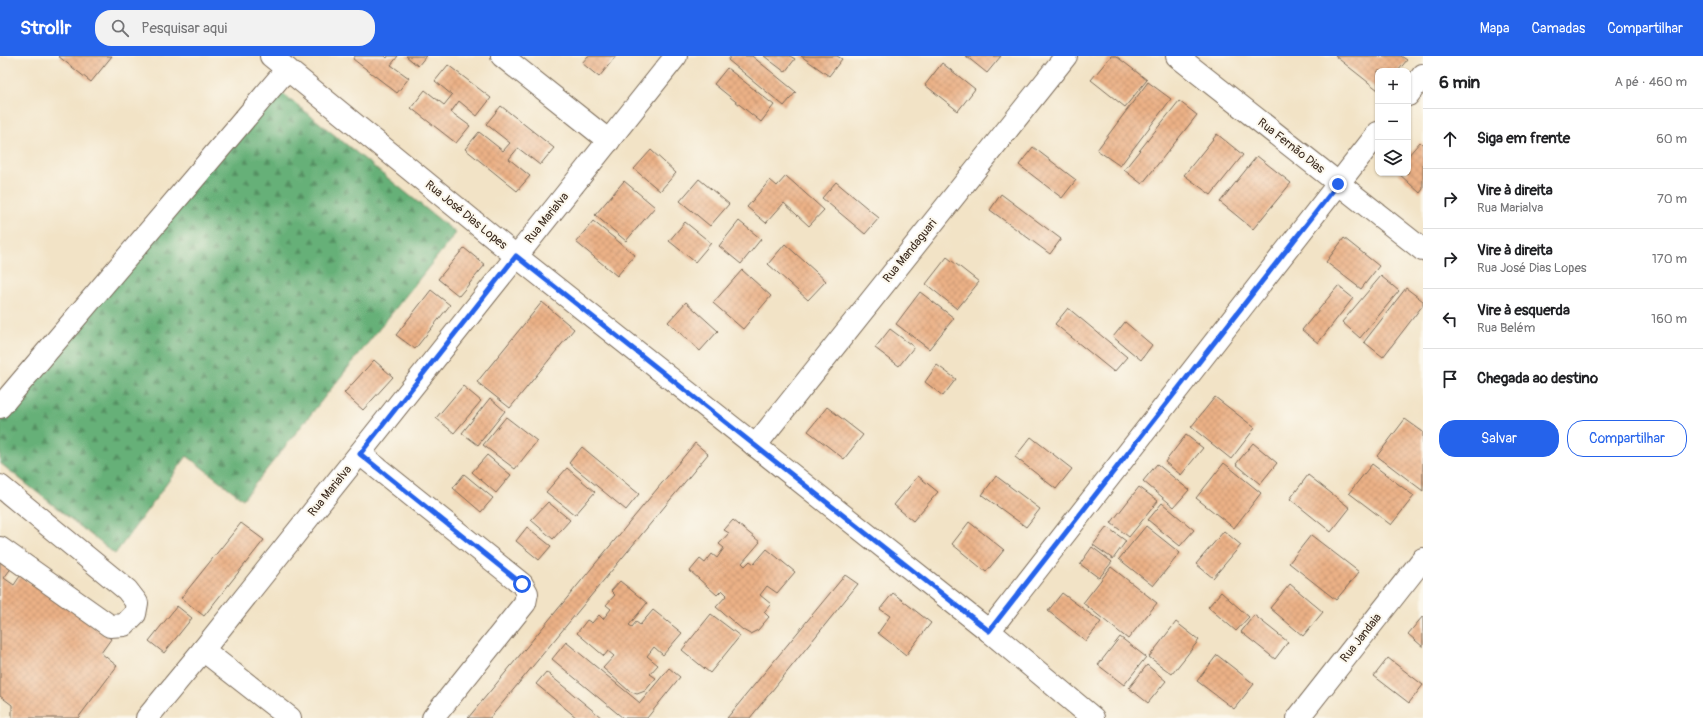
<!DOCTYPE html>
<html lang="pt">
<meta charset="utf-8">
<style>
:root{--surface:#fff;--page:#f2f2f2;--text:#202124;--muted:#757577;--line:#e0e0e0;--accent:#2563eb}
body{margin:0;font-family:Pangolin,sans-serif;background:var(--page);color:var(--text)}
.controls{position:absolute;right:12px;top:12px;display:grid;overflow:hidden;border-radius:8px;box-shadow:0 1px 3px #0004}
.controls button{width:36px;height:36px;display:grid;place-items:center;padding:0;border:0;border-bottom:1px solid var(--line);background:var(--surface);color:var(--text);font:20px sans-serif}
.stop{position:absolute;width:12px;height:12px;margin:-9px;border:3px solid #2563eb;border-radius:50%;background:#fff}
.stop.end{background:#2563eb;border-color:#fff;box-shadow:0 1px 4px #0008}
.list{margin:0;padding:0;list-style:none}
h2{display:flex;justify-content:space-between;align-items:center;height:52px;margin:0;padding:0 16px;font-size:17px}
h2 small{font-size:13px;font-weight:400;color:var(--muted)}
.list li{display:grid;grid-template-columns:26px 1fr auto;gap:12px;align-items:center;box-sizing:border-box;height:60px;padding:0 16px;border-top:1px solid var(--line)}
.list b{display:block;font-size:15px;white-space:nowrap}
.list p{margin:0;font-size:13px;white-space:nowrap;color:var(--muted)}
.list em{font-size:13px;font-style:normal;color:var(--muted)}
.actions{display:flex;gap:8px;padding:12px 16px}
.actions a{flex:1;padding:9px 0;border:1px solid var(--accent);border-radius:16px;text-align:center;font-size:14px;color:var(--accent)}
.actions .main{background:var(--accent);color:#fff}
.icon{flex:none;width:22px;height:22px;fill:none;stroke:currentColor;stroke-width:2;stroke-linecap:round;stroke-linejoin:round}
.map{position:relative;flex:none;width:1423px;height:662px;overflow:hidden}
header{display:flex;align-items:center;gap:24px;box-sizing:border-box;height:56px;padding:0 20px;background:var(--accent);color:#fff}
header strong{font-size:19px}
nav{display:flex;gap:22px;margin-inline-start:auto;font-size:14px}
.search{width:280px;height:36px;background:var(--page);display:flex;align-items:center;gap:10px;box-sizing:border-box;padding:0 14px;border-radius:16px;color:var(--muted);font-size:15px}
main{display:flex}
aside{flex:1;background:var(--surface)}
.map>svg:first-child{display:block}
.forest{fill:url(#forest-firs);stroke:#506d4b}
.building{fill:url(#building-cross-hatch)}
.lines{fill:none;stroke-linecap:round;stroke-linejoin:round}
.minor-casing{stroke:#7b6b59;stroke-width:24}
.minor{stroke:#fff;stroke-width:22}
.route{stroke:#2563eb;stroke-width:5}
.labels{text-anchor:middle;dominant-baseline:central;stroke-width:4;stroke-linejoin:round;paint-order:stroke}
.street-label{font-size:12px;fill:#3b2a1e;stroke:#fbf7ec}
</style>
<header>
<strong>Strollr</strong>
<div class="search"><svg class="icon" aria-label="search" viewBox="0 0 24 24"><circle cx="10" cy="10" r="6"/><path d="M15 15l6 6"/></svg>Pesquisar aqui</div>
<nav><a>Mapa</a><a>Camadas</a><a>Compartilhar</a></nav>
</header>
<main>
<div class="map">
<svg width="1423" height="662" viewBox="0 0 1423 662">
<defs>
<pattern id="forest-firs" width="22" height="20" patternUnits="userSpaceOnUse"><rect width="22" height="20" fill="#66b078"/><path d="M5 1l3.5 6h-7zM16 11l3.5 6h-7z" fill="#558f62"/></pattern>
<pattern id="building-cross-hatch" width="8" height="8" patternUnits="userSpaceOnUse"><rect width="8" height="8" fill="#ebb186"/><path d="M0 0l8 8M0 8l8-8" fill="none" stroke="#ca9873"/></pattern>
</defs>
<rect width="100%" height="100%" fill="#fbf7ec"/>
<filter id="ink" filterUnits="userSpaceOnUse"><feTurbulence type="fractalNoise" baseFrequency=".025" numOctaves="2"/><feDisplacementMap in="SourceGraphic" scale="8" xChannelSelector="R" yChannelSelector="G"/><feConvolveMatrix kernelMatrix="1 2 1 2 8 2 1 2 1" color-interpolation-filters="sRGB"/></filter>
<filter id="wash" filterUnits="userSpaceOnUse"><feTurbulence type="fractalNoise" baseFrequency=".012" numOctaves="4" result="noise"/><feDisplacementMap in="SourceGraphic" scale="16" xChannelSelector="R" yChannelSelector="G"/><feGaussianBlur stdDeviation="0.9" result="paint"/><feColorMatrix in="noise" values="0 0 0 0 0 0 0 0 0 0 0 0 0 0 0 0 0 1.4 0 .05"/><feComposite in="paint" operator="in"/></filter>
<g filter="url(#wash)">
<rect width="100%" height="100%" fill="#f2e3c6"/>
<polygon class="forest" points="275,31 456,177 243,443 187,400 115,498 0,407 0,364"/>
<g id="blocks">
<g class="building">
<polygon points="58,0 112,0 91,26"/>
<polygon points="355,0 385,0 387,2 388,0 398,0 391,9 409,22 397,37 353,3"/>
<polygon points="406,0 426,0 418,10"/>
<polygon points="588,0 616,0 599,21 582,7"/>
<polygon points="731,0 752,0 796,36 784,50 728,4"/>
<polygon points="764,0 790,0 795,3 785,16"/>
<polygon points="801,0 837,0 842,3 829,20"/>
<polygon points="966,0 1001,0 987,17"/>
<polygon points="1111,0 1116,0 1147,24 1125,51 1091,24"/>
<polygon points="1335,0 1401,0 1407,4 1398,15 1378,15 1378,34"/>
<polygon points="942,7 975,33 958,55 925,29"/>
<polygon points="448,9 491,42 477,60 459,45 451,56 470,70 456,87 411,52 425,34 444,49 452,39 435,25"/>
<polygon points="727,12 774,49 761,66 714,28"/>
<polygon points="1148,26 1171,43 1120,110 1097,94"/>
<polygon points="1179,45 1197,59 1142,128 1124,114"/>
<polygon points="501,50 554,92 540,109 518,92 509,103 530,120 517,135 465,93 479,76 503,95 510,87 486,68"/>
<polygon points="1217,78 1243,99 1211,139 1184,119"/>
<polygon points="1420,86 1423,89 1423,133 1420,137 1398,117 1408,117 1408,100"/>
<polygon points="1033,91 1076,124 1062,142 1019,109"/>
<polygon points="651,94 676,117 660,135 634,113"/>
<polygon points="1257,100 1291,127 1253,173 1220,146"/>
<polygon points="786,120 824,154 809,170 784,147 766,167 747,151 770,124 777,130"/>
<polygon points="699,123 729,148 710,170 680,145"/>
<polygon points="624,125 655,151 626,185 595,159"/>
<polygon points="836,126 879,162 865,178 822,142"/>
<polygon points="1001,138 1061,183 1050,198 990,154"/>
<polygon points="593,165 635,199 617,220 576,186"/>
<polygon points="739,165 761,183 741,208 719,190"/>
<polygon points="685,166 711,187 695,206 669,185"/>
<polygon points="1344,182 1379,210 1361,233 1326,206"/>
<polygon points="785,188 826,225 808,244 768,208"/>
<polygon points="464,192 485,209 459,240 438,223"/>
<polygon points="947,201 979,226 957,253 926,228"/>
<polygon points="742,214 771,240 743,273 713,247"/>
<polygon points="1381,220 1399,235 1360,282 1342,266"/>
<polygon points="1338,230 1353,242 1318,287 1302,274"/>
<polygon points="1406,232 1423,245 1423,249 1383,301 1364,286"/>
<polygon points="431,234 450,249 415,293 396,279"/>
<polygon points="920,236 954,262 929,293 896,268"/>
<polygon points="542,246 574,273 510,352 477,326"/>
<polygon points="686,246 718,275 700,295 668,266"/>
<polygon points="1068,252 1127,301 1114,316 1055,268"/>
<polygon points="1125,266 1152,289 1141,304 1113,281"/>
<polygon points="890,273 914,291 899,310 875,292"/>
<polygon points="374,304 393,321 363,354 344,337"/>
<polygon points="937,309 956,323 943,340 925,326"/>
<polygon points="463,330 481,345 454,377 436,362"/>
<polygon points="1215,341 1255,372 1231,403 1191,371"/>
<polygon points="490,342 505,355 478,389 462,377"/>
<polygon points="827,351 863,379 844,403 808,375"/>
<polygon points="506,361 537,385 515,413 483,389"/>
<polygon points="1405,363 1423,376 1423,435 1377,400"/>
<polygon points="1186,379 1203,392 1181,419 1165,406"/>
<polygon points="1031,381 1072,413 1056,433 1015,401"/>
<polygon points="695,387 708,398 490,662 468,662"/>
<polygon points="1253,387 1277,407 1260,428 1236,408"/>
<polygon points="582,391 639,438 626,454 569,407"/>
<polygon points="487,399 511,419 496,437 472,416"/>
<polygon points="1224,407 1261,437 1234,472 1196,442"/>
<polygon points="1157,408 1189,434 1174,451 1143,425"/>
<polygon points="1372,408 1414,440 1391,469 1349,437"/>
<polygon points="567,412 595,436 575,459 546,436"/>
<polygon points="464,418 493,442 481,456 453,432"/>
<polygon points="1308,419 1350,452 1331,476 1290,443"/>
<polygon points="918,420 938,436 913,465 894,449"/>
<polygon points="996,420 1040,453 1026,471 982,439"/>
<polygon points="1139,431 1158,445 1129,481 1111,467"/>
<polygon points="548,446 570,464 553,483 531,464"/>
<polygon points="1162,447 1194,474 1180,490 1148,464"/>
<polygon points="733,464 760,486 742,507 745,510 750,505 754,508 767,493 795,516 777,537 767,530 760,539 771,548 764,556 769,561 758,574 750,578 743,574 716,551 727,539 722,534 717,539 690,515 700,503 705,507 712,498 717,502 724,492 719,488 729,477 724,474"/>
<polygon points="969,466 1004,494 986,516 952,488"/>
<polygon points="241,467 264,484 204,560 181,542"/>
<polygon points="1146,470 1180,497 1153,530 1119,503"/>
<polygon points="527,471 551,490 539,504 516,485"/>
<polygon points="1107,471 1126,485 1113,503 1093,489"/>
<polygon points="1224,475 1241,489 1213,522 1196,508"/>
<polygon points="1311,479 1359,516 1336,544 1289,507"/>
<polygon points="1092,491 1112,506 1099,522 1080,508"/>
<polygon points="0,502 12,511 4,522 14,529 20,520 34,530 37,527 111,583 101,597 117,610 78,662 12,662 12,649 0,640"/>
<polygon points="1111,511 1157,547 1128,583 1083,547"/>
<polygon points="845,519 858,528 750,662 727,662"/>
<polygon points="620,525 647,547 629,569 632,571 636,566 640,569 653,554 682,577 663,599 654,591 647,600 658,609 650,618 656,622 645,635 637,638 629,635 603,612 614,600 608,595 604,600 577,577 587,564 592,567 599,559 603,563 611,553 606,549 615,539 611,535"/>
<polygon points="1290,528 1323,556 1303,580 1270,552"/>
<polygon points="1221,536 1249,561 1236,575 1208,551"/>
<polygon points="893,537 931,567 906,599 878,577 890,560 880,553"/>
<polygon points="1062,537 1101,566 1086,585 1048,555"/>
<polygon points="177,550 192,562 164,597 149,585"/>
<polygon points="711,558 740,580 710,617 682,594"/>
<polygon points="1254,559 1288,586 1275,603 1241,576"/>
<polygon points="1423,560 1423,591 1408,578"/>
<polygon points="1176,566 1199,584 1172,618 1149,601"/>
<polygon points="1120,581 1146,601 1124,629 1098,609"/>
<polygon points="566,586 640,647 669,612 680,621 647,662 623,662 552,603"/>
<polygon points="1217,599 1254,628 1234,653 1197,625"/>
<polygon points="1388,602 1423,629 1409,647 1374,620"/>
<polygon points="1147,609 1166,625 1148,647 1129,632"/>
<polygon points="546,616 602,662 577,662 536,628"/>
</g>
</g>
</g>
<g filter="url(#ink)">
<use href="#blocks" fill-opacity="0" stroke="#7b6b59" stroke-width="1"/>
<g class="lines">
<defs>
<g id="minor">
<polyline points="271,0 516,200 989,575 1093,662"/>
<polyline points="502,0 609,85"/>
<polyline points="1177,0 1423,194"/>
<polyline points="1408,39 1423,19"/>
<polyline points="0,351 287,13"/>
<polyline points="755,390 1066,0"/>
<polyline points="360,398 522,528 527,537 525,547 433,662"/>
<polyline points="0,430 127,534 137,547 135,558 124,569 110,570 0,492"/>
<polyline points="989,575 1378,77"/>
<polyline points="203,594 290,662"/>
<polyline points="147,662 203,594 676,0"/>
<polyline points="1298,662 1423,503"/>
</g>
</defs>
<use href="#minor" class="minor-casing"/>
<use href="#minor" class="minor"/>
</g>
</g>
<g class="lines" filter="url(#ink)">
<polyline class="route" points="522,528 360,398 516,200 989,575 1338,128"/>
</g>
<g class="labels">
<g class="street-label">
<text transform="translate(1291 90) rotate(38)">Rua Fernão Dias</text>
<text transform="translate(466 159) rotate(39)">Rua José Dias Lopes</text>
<text transform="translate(547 162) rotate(-51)">Rua Marialva</text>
<text transform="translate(910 195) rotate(-51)">Rua Mandaguari</text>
<text transform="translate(330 435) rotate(-51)">Rua Marialva</text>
<text transform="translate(1361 582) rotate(-52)">Rua Jandaia</text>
</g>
</g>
</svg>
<div class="controls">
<button>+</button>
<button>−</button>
<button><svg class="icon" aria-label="layers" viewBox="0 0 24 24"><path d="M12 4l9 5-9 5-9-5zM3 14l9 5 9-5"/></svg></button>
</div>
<div class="stop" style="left:522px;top:528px"></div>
<div class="stop end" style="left:1338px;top:128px"></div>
</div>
<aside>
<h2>6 min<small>A pé · 460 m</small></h2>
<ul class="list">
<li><svg class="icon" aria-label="ahead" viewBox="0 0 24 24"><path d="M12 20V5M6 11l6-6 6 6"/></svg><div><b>Siga em frente</b></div><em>60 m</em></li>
<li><svg class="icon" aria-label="right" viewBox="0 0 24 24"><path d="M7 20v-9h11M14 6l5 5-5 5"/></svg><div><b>Vire à direita</b><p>Rua Marialva</p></div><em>70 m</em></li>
<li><svg class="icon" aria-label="right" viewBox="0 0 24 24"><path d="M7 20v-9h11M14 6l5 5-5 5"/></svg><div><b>Vire à direita</b><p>Rua José Dias Lopes</p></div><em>170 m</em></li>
<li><svg class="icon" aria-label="left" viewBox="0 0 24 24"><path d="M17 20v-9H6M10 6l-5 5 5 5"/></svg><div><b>Vire à esquerda</b><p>Rua Belém</p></div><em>160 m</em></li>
<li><svg class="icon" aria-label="arrive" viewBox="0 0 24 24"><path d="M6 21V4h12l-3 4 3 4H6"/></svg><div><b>Chegada ao destino</b></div></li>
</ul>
<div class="actions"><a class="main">Salvar</a><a>Compartilhar</a></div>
</aside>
</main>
